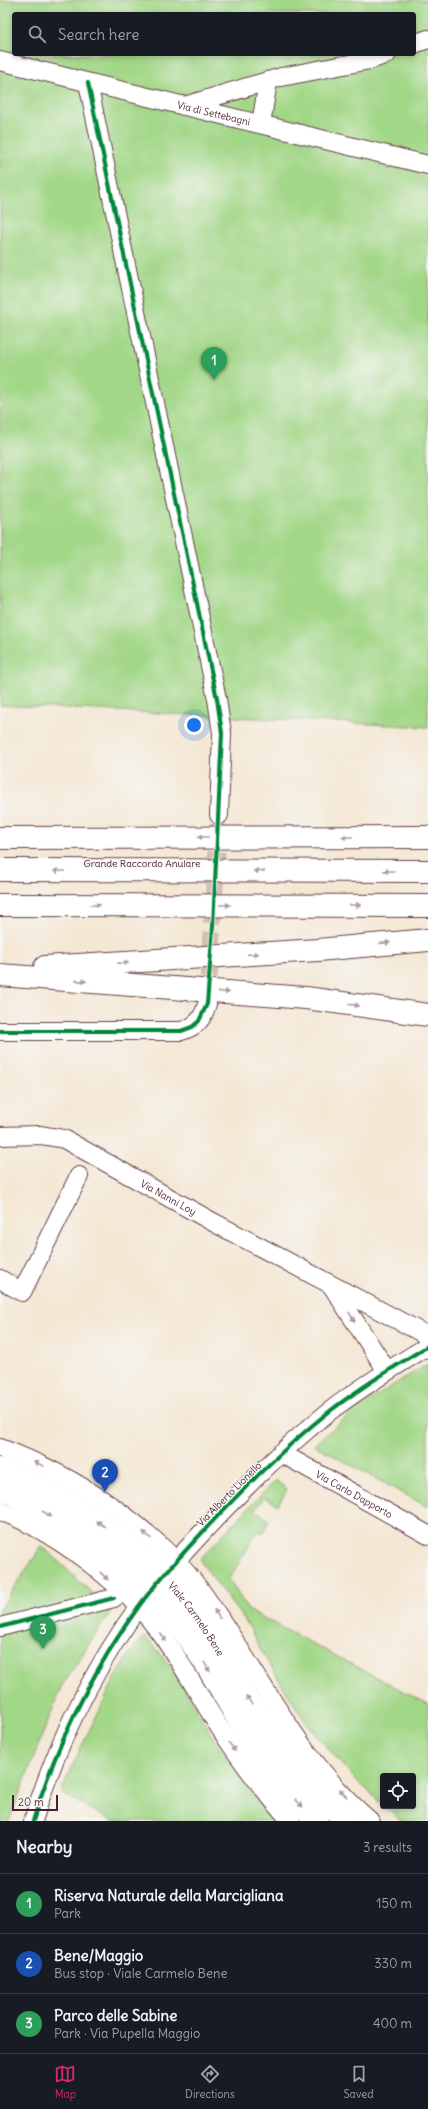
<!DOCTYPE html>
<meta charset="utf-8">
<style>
:root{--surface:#171b24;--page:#20242c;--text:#f1f3f6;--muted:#9ea1a6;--line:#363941;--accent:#db2777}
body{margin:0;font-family:Delius,sans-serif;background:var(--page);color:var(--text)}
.controls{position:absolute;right:12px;bottom:12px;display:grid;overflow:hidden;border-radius:4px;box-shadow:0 2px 6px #0003}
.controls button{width:36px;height:36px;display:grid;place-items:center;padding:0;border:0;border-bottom:1px solid var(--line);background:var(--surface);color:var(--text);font:20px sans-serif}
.scale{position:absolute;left:12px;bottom:10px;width:46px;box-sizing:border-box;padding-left:4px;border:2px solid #4a1f2b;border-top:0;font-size:11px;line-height:14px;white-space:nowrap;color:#4a1f2b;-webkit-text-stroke:3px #f6f6f2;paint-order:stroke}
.you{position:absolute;left:194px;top:725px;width:14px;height:14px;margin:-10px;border:3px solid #fff;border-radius:50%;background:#1a73e8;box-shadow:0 0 0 6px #1a73e833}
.badge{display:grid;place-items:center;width:26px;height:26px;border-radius:50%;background:var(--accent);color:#fff;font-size:13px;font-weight:700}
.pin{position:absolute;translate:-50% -33px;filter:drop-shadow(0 1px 2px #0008)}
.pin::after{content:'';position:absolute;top:21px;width:14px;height:12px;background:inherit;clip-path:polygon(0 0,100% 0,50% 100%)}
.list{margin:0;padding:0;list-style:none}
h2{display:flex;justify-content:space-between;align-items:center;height:52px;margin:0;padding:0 16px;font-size:17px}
h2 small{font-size:13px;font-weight:400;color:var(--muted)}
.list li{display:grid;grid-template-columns:26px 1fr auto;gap:12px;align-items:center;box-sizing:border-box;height:60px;padding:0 16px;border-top:1px solid var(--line)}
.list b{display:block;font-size:15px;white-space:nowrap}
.list p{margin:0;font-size:13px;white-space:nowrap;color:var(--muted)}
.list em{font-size:13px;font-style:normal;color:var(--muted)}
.icon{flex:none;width:22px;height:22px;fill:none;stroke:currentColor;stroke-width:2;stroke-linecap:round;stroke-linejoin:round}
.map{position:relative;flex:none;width:428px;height:1821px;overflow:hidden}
.search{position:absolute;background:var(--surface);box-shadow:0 2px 6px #0003;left:12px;right:12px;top:12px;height:44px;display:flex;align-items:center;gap:10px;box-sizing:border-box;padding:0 14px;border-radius:4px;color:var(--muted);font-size:15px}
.sheet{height:232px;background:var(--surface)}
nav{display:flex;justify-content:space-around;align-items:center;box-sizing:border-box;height:56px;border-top:1px solid var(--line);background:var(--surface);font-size:11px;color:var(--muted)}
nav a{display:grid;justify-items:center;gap:2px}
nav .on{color:var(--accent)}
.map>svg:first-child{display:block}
.green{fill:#a3d788;stroke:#767b5a;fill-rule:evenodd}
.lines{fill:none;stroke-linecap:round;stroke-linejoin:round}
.street-tunnel{stroke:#d2bfb2;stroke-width:18;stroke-dasharray:18 9;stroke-linecap:butt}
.street-casing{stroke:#643d44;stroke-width:20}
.secondary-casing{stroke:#643d44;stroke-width:24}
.highway-casing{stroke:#643d44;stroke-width:24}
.street{stroke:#fff;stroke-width:18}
.secondary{stroke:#fff;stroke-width:22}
.highway{stroke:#fff;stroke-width:22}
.cycleway-casing{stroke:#f6f6f2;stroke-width:6}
.cycleway{stroke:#00873e;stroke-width:4}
.oneway{fill:#ae9aa0}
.labels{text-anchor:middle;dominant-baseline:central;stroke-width:3;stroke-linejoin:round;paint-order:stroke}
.street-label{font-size:10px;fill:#4a1f2b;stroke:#f6f6f2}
</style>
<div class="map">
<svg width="428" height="1821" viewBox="0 0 428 1821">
<rect width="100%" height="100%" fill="#f6f6f2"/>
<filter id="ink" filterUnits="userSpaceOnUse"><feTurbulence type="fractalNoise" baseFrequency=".025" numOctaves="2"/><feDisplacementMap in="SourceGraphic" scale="8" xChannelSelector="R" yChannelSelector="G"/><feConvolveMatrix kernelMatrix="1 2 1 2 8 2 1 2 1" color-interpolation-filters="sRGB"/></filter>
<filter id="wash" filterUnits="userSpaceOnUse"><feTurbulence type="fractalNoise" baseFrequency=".012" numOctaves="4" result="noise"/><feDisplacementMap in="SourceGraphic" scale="16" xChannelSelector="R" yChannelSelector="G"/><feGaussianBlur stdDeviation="0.9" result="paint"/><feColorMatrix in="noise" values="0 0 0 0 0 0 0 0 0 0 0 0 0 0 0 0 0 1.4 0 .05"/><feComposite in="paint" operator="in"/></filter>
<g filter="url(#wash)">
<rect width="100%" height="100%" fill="#f4e7d4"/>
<g class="green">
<path d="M0,0h428v727l-428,-22zM14,14h400v40h-400z"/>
<path d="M428,1364v143l-114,-62c38,-35 70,-55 114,-81z"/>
<polygon points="275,1480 287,1489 278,1505 264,1497 255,1510 269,1520 263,1533 258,1531 229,1579 248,1610 428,1704 428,1821 401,1821 384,1806 413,1806 413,1776 383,1776 383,1805 350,1774 304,1720 260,1649 250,1628 201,1562 200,1559"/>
<polygon points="42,1546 111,1611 61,1687 9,1821 0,1821 0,1609"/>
<path d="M144,1637c27,20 55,79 74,108 17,27 37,52 57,76h-163l-51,-28c13,-32 28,-63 44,-94 11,-22 21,-46 39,-62z"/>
</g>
</g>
<g filter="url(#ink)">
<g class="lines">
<polyline class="street-tunnel" points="207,1004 219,815"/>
<defs>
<g id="street">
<polyline points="414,44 428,39"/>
<path id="s1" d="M0,61l428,104"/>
<polyline points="88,83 217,699 222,733 219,815"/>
<polyline points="184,106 281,77 370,60 387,54"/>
<polyline points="261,124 268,81"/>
<path d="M0,1031h181c15,-4 22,-12 26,-27"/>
<path id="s2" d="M0,1136l41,-1 23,4 147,82 217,115"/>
<polyline points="0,1279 22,1292 79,1176"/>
<polyline points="332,1286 387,1371"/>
<path d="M0,1448c76,28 156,80 204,147 54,76 94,164 166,226"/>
<path id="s3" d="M281,1453l147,82"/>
<path d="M0,1511c53,19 125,74 158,119 22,29 39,62 58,92 22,35 47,68 75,99"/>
<polyline points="0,1627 114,1598"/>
<path d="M33,1821c23,-76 60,-151 106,-215 22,-30 48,-57 73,-84 37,-39 76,-78 118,-111 31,-24 65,-45 98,-65"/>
</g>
<g id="secondary">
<path id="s4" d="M0,1469c71,27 140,74 187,134 24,30 42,66 62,98 28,43 59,85 97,120"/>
<path d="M0,1489c76,31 150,91 195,159 20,29 36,61 55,91 19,30 42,57 67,82"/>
</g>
<g id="highway">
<polyline points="0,838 428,837"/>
<polyline points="0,870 428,871"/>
<polyline points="0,905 428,906"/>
<polyline points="45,967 318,950 428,940"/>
<polyline points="0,975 306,998 428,1015"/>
</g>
</defs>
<use href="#street" class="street-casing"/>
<use href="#secondary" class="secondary-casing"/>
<use href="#highway" class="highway-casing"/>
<use href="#street" class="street"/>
<use href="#secondary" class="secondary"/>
<use href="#highway" class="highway"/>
<defs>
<g id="cycleway">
<polyline points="0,1031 181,1031 192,1027 199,1021 207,1004 213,926 222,733 217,699 88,83"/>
<polyline points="0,1627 114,1598"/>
<path d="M33,1821c23,-76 60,-151 106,-215 22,-30 48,-57 73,-84 37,-39 76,-78 118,-111 31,-24 65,-45 98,-65"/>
</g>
</defs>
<use href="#cycleway" class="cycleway-casing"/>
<use href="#cycleway" class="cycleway"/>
</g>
<defs><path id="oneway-solid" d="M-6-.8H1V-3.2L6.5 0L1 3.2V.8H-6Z"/></defs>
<g class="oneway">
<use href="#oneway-solid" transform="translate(203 837) rotate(180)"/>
<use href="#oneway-solid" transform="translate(347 837) rotate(180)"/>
<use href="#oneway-solid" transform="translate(59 871) rotate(-180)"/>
<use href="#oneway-solid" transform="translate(259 871) rotate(-180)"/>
<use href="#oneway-solid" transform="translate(389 871) rotate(-180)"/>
<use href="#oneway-solid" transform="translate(95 905)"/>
<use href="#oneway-solid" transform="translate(225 905)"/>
<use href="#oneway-solid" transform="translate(355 905)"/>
<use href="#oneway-solid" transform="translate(385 943) rotate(-5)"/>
<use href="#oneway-solid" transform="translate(253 954) rotate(-4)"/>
<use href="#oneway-solid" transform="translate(123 963) rotate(-3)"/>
<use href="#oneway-solid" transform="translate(81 981) rotate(5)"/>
<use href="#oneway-solid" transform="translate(224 992) rotate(4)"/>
<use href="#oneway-solid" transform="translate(354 1005) rotate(8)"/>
<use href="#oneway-solid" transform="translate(352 1317) rotate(57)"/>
<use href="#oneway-solid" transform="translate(39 1464) rotate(-155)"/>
<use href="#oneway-solid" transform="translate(47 1514) rotate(31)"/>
<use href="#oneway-solid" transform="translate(101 1524) rotate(-146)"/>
<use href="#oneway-solid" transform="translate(147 1535) rotate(-139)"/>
<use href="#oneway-solid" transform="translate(104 1576) rotate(43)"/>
<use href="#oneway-solid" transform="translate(217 1614) rotate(-123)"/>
<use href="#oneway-solid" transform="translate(163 1637) rotate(56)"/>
<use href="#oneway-solid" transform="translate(207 1667) rotate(59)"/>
<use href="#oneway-solid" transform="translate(249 1700) rotate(-123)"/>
<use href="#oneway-solid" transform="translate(232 1747) rotate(55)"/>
<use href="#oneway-solid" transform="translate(343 1793) rotate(-131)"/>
<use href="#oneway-solid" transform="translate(299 1803) rotate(46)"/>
</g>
</g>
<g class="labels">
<g class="street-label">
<text stroke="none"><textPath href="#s1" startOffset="220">Via di Settebagni</textPath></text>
<text x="142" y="863">Grande Raccordo Anulare</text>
<text stroke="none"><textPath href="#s2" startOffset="184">Via Nanni Loy</textPath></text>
<text transform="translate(229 1494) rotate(-45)">Via Alberto Lionello</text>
<text stroke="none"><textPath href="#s3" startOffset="84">Via Carlo Dapporto</textPath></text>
<text stroke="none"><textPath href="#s4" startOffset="251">Viale Carmelo Bene</textPath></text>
</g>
</g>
</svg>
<div class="controls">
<button><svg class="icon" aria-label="locate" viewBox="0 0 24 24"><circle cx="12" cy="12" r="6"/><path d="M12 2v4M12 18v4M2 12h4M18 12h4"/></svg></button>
</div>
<div class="scale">20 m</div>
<div class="you"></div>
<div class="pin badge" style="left:214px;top:380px;background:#2e9e5b">1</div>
<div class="pin badge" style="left:105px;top:1492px;background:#1a4fb4">2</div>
<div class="pin badge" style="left:43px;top:1649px;background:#2e9e5b">3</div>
<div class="search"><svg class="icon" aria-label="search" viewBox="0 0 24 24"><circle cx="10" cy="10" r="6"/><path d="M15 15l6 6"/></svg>Search here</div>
</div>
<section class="sheet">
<h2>Nearby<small>3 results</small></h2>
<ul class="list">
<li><span class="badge" style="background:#2e9e5b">1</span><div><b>Riserva Naturale della Marcigliana</b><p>Park</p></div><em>150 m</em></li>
<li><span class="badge" style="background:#1a4fb4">2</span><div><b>Bene/Maggio</b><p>Bus stop · Viale Carmelo Bene</p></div><em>330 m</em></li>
<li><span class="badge" style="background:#2e9e5b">3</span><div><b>Parco delle Sabine</b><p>Park · Via Pupella Maggio</p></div><em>400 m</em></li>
</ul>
</section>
<nav>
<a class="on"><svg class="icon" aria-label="map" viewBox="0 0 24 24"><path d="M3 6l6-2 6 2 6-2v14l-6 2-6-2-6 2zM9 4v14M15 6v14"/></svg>Map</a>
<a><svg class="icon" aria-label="directions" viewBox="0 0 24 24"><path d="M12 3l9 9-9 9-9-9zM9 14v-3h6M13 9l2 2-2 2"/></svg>Directions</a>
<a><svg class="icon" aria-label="saved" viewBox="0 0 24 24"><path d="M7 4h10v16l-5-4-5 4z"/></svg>Saved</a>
</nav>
